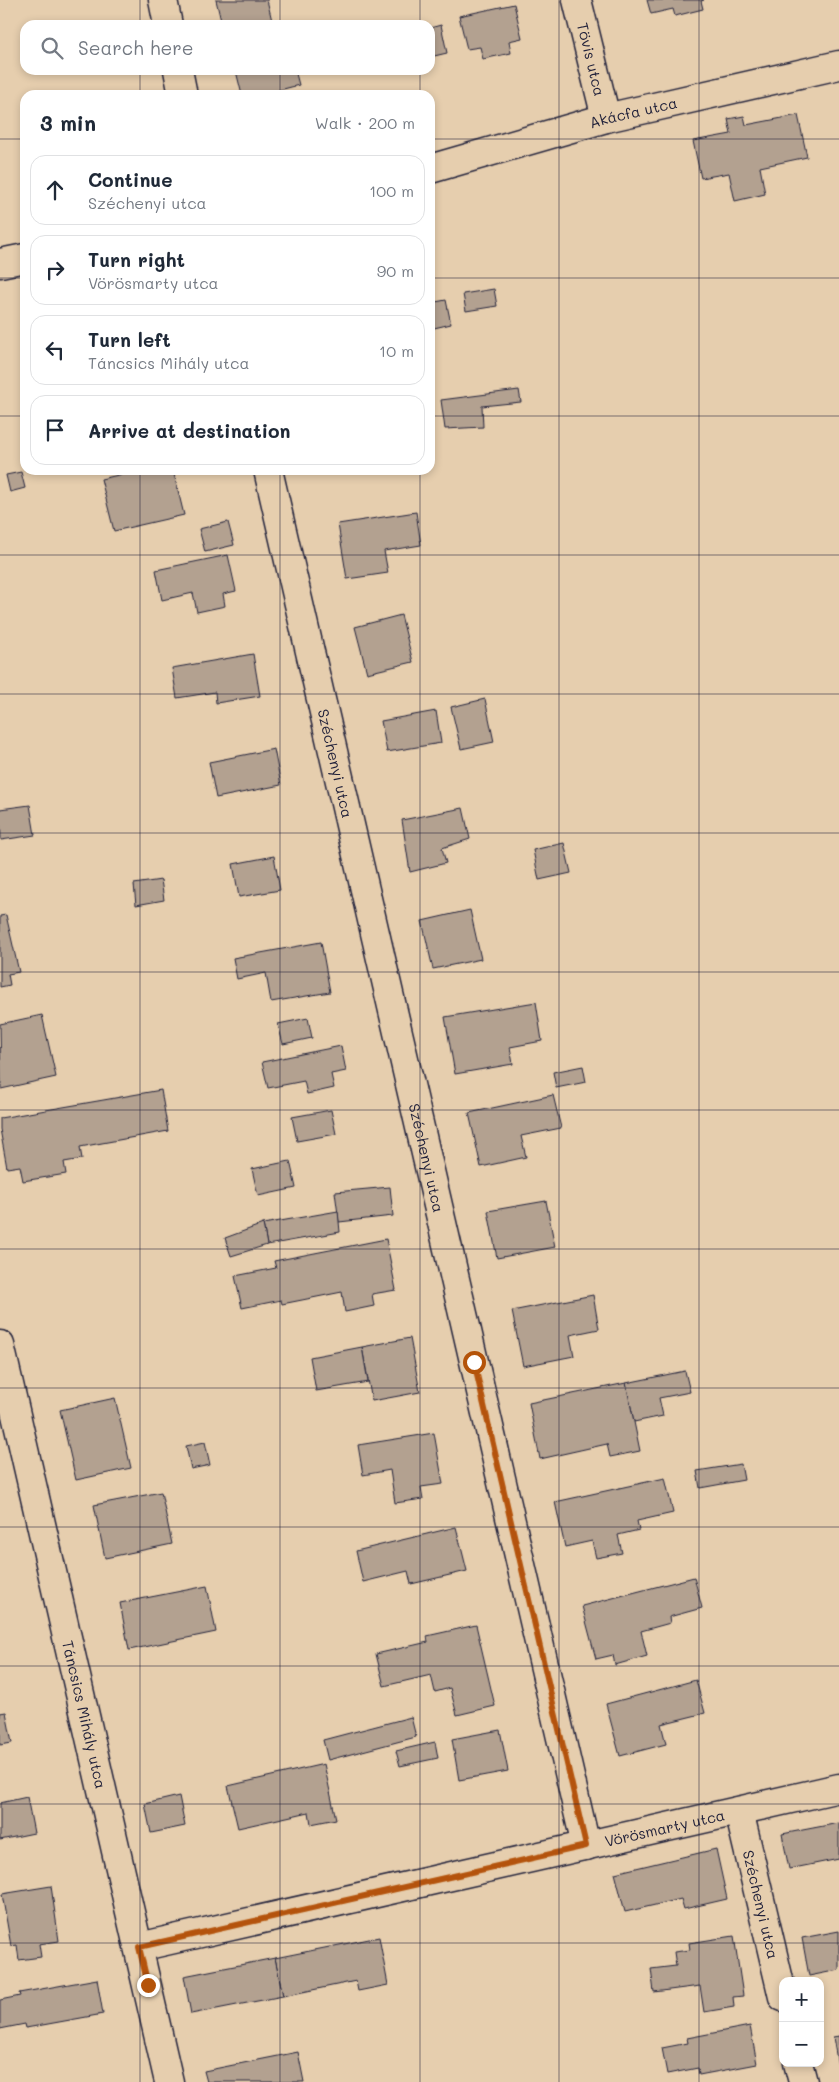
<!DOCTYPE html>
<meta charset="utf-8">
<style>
:root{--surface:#fff;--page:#f2f2f3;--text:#1f2937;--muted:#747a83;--line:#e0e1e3}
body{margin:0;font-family:Mali,sans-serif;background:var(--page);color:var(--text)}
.controls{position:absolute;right:15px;bottom:15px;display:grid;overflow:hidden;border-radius:10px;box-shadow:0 2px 8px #0003}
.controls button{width:45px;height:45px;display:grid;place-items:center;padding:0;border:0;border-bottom:1px solid var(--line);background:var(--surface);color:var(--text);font:25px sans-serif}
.stop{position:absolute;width:15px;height:15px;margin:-11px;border:4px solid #b45309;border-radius:50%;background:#fff}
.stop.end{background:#b45309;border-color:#fff;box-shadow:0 1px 5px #0008}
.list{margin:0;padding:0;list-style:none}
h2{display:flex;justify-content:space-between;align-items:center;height:65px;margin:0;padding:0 20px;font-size:21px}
h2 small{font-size:16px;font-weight:400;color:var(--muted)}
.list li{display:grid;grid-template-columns:32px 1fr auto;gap:15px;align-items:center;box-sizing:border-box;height:70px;margin:0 10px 10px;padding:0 10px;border:1px solid var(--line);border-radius:15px}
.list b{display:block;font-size:19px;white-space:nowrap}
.list p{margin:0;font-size:16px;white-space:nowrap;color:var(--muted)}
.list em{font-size:16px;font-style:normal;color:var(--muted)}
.icon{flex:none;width:28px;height:28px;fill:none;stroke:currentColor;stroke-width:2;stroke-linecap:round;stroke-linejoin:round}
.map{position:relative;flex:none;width:839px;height:2082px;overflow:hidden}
.search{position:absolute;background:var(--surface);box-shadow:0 2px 8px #0003;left:20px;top:20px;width:415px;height:55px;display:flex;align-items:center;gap:12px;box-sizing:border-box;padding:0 18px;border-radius:15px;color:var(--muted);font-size:19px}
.panel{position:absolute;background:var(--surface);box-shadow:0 2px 8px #0003;left:20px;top:90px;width:415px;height:385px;border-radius:15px}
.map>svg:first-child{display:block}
.building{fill:#b3a190;stroke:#22223b}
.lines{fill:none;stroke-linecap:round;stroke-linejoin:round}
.street-casing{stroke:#22223b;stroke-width:31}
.street{stroke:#e6ceae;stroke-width:28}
.route{stroke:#b45309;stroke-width:6}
.grid{fill:none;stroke:#22223b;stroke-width:1;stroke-opacity:0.55}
.labels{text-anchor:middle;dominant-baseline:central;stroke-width:4;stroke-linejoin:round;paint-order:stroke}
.street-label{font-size:15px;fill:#22223b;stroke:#e6ceae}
</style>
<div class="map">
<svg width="839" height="2082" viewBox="0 0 839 2082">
<rect width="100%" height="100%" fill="#e6ceae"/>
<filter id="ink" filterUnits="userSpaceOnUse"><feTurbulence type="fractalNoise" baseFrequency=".02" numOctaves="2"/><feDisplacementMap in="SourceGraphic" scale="10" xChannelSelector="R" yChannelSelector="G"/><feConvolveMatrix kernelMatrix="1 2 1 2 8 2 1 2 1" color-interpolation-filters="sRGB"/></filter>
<g filter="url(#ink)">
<g class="building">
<polygon points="216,0 267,0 273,25 222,25"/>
<polygon points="647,0 704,0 701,1 703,9 675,16 673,9 651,14"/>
<polygon points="514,4 522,38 509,41 511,53 483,59 480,47 467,49 459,16"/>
<polygon points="441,25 447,53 430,57 430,28"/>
<polygon points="241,70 295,70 299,85 260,95 242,95 236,71"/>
<polygon points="798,115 807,157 760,167 765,194 735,201 729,173 701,178 693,141 731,134 728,119 744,116 746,125"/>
<polygon points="494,289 497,306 466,311 463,294"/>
<polygon points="446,300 451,324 430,329 430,303"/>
<polygon points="519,390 521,402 482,406 483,427 445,429 441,400"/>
<polygon points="140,470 173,470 184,515 114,531 101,479"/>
<polygon points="21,472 25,488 10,492 6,475"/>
<polygon points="416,512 421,545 384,551 388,573 347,579 338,524"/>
<polygon points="228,522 234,545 205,552 199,529"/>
<polygon points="228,555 236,591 223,594 225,606 197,612 193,593 162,600 156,570"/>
<polygon points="401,615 413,662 367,673 355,627"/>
<polygon points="253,654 260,696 216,703 215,692 177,698 172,668"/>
<polygon points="485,699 494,742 461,749 451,707"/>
<polygon points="436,711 441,743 387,752 381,721"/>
<polygon points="274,749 281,785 216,798 209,762"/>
<polygon points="30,805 35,835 1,840 0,809"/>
<polygon points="463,808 470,839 442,848 446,863 410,872 402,820"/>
<polygon points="564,843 571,873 539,880 533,850"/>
<polygon points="274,856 280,890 239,897 233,864"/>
<polygon points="161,880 164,900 136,905 134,884"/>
<polygon points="470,910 481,959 433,969 422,921"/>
<polygon points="6,915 19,972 8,974 10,985 0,987 0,916"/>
<polygon points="321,942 330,992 271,1002 266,973 237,979 233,958"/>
<polygon points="536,1002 542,1041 510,1047 513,1064 455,1074 445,1017"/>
<polygon points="42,1015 56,1077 1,1089 0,1024"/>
<polygon points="308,1018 312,1038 283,1044 278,1024"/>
<polygon points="341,1046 346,1071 331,1074 334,1088 307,1094 304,1081 268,1088 262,1062"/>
<polygon points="583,1066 586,1082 556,1088 553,1072"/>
<polygon points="161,1090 168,1131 80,1147 82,1159 64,1162 66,1174 23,1181 20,1166 7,1168 0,1129 0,1118"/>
<polygon points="553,1095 561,1128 521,1136 526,1157 481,1167 469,1113"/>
<polygon points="331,1110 336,1134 297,1141 292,1117"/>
<polygon points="290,1161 296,1188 258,1196 252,1169"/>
<polygon points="390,1187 393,1216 339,1222 335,1192"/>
<polygon points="546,1201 555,1247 497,1258 488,1211"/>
<polygon points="338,1211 340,1232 267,1245 263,1224"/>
<polygon points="263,1224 267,1245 231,1256 225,1238"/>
<polygon points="386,1239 396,1290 372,1294 374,1306 345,1312 342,1292 282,1304 281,1300 242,1308 235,1276 276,1268 274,1261"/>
<polygon points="593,1295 599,1329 570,1335 574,1356 523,1366 512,1311"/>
<polygon points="410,1338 420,1392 372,1401 362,1347"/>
<polygon points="362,1347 368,1382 316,1391 310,1357"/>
<polygon points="685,1371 690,1392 659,1398 663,1416 634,1422 626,1383"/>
<polygon points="626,1383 640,1451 610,1457 607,1444 540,1459 529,1403"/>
<polygon points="115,1398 131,1468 76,1480 60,1410"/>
<polygon points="434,1433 443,1484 421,1487 423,1499 395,1503 390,1470 363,1475 358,1445"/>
<polygon points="205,1442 210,1465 191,1469 186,1446"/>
<polygon points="741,1464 744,1480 700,1488 697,1471"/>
<polygon points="665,1478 673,1513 637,1521 639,1530 618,1535 622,1553 596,1558 592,1541 565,1547 555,1502"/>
<polygon points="161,1492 172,1544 105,1558 94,1505"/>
<polygon points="456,1527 467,1571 411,1584 408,1571 363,1582 356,1551"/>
<polygon points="694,1577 702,1608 669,1617 670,1623 641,1631 647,1656 615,1665 613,1655 596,1659 582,1606"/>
<polygon points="207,1586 216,1632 129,1650 120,1603"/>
<polygon points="476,1625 495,1706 457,1715 450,1688 435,1692 431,1675 384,1686 376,1654 428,1642 427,1636"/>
<polygon points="696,1680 705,1713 661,1724 666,1744 620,1756 606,1704"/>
<polygon points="6,1712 12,1743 0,1745 0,1713"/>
<polygon points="411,1717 416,1737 328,1760 323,1740"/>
<polygon points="500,1730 508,1771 459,1780 452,1739"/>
<polygon points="435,1742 438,1758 400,1766 396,1751"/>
<polygon points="324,1764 336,1819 311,1824 309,1812 238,1828 228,1786"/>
<polygon points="179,1796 185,1826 151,1833 145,1804"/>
<polygon points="27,1797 34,1833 0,1840 0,1803"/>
<polygon points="839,1823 839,1859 789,1869 782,1834"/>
<polygon points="716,1849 727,1899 684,1909 681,1899 625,1912 615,1873"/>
<polygon points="51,1886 59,1941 39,1944 41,1957 19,1960 17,1945 11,1946 2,1894"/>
<polygon points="839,1931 839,1970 809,1976 802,1938"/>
<polygon points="734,1936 743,1996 733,1997 734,2007 704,2012 700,1986 654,1992 651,1969 676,1966 674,1952 690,1950 689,1943"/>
<polygon points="379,1937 388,1985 358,1991 356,1981 283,1996 275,1958"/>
<polygon points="275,1958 283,1996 191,2014 184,1976"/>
<polygon points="97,1979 103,2014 26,2028 25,2024 0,2029 0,2000 20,1996 19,1993"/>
<polygon points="750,2026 757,2064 699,2075 698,2068 667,2074 662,2048 688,2043 687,2038"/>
<polygon points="839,2036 839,2072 833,2037"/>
<polygon points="298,2052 304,2082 207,2082 204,2071"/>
</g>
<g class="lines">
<defs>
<g id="street">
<polyline points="163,0 168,25"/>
<path id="s1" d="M577,0l29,118"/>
<polyline points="178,70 183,95"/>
<path id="s2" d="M430,169l176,-51 233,-53"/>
<polyline points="0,263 25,258"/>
<path id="s3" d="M268,470l318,1376"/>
<path id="s4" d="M0,1345l169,737"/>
<path id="s5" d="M739,1811l44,186"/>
<path id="s6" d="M139,1947l700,-159"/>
<polyline points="798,2063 803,2082"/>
</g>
</defs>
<use href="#street" class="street-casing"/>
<use href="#street" class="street"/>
</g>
</g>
<g class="lines" filter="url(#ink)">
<polyline class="route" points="148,1985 139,1947 586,1846 474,1362"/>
</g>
<path class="grid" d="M140,0v25M280,0v25M420,0v25M559,0v2082M699,0v2082M140,70v25M280,70v25M420,70v25M0,139h25M430,139h409M0,278h25M430,278h409M0,416h25M430,416h409M140,470v1612M280,470v1612M420,470v1612M0,555h839M0,694h839M0,833h839M0,972h839M0,1110h839M0,1249h839M0,1388h839M0,1527h839M0,1666h839M0,1804h839M0,1943h839"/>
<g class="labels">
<g class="street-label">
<text stroke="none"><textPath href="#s1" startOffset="61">Tövis utca</textPath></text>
<text stroke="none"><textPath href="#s2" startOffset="211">Akácfa utca</textPath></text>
<text stroke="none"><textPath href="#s3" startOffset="301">Széchenyi utca</textPath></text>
<text stroke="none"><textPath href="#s3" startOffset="706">Széchenyi utca</textPath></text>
<text stroke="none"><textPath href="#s4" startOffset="379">Táncsics Mihály utca</textPath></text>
<text stroke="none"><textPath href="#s6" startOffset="539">Vörösmarty utca</textPath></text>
<text stroke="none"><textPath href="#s5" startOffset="96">Széchenyi utca</textPath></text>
</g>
</g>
</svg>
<div class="controls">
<button>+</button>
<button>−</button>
</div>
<div class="stop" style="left:474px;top:1362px"></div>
<div class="stop end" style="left:148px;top:1985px"></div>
<div class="search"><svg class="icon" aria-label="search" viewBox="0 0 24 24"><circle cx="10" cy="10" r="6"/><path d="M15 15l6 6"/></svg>Search here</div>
<section class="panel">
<h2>3 min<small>Walk · 200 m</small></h2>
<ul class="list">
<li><svg class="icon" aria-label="ahead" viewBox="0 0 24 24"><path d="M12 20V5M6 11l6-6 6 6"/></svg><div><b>Continue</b><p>Széchenyi utca</p></div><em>100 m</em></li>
<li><svg class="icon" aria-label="right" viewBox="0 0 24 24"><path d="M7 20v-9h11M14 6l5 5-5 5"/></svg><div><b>Turn right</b><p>Vörösmarty utca</p></div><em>90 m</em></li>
<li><svg class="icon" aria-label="left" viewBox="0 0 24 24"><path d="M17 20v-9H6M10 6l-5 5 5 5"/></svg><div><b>Turn left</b><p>Táncsics Mihály utca</p></div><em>10 m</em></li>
<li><svg class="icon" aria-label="arrive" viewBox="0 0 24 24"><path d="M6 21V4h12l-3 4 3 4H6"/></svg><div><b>Arrive at destination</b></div></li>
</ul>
</section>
</div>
